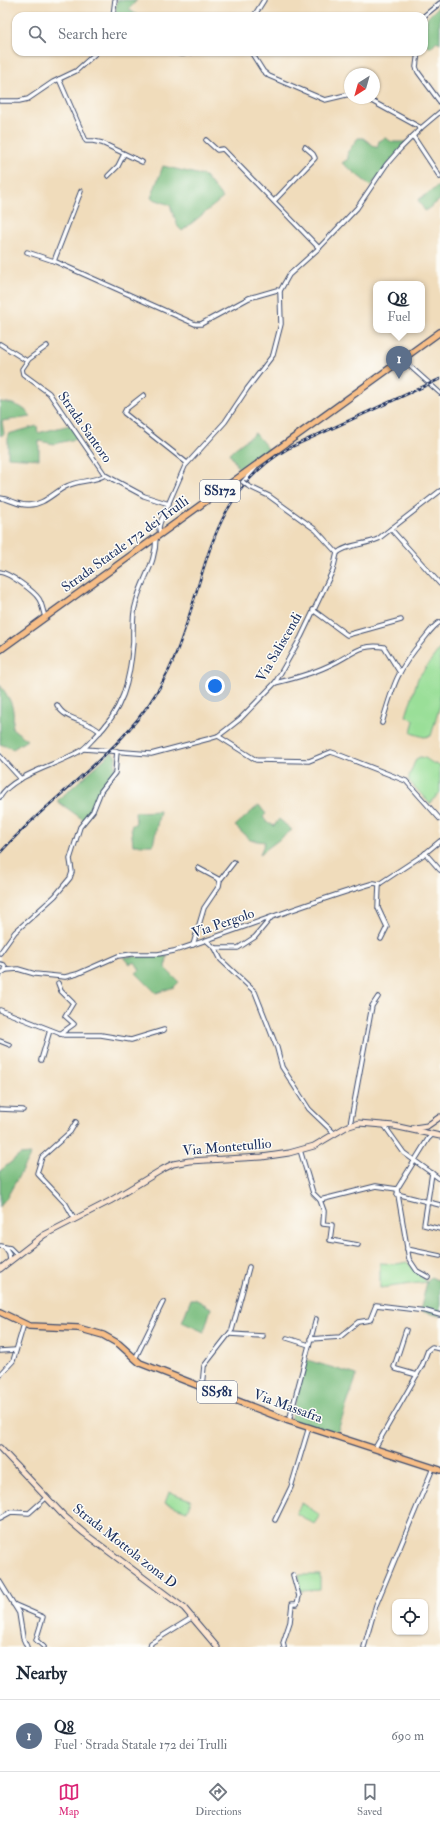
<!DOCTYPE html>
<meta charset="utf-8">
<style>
:root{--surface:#fff;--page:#f2f2f3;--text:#1f2937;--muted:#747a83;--line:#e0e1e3;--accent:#db2777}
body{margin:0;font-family:"IM FELL Double Pica",serif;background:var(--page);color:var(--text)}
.controls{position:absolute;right:12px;bottom:12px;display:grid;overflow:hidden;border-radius:8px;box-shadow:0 1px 3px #0004}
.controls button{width:36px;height:36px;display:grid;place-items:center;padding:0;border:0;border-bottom:1px solid var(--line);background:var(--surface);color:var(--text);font:20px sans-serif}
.compass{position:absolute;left:344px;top:68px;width:36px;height:36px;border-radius:50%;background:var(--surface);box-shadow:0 1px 3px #0004;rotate:217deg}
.you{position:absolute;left:215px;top:686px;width:14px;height:14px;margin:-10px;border:3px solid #fff;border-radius:50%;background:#1a73e8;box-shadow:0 0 0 6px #1a73e833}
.badge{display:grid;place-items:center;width:26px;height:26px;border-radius:50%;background:var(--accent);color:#fff;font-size:13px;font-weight:700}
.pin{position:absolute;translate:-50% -33px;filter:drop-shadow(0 1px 2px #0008)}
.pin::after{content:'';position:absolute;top:21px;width:14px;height:12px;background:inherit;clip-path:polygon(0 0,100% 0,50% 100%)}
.popup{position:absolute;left:373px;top:281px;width:52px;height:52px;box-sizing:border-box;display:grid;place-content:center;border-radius:8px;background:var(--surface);filter:drop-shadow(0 1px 3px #0005);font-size:13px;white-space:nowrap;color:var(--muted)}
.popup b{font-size:15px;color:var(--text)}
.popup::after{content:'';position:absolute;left:50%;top:100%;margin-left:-8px;border:8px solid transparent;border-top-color:var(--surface)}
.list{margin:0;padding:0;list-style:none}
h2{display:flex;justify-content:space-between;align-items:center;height:52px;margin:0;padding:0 16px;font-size:17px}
h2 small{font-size:13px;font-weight:400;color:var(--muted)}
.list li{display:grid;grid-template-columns:26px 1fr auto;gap:12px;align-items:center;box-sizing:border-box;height:72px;padding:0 16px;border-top:1px solid var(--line)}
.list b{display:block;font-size:15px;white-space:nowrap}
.list p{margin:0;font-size:13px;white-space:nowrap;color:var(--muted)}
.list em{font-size:13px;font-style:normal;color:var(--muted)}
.icon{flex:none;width:22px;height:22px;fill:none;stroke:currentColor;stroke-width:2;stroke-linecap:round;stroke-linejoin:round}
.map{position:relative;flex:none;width:440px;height:1647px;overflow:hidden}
.search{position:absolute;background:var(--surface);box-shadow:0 1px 3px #0004;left:12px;right:12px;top:12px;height:44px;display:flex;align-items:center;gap:10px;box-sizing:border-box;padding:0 14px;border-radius:12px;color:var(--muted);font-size:15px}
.sheet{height:124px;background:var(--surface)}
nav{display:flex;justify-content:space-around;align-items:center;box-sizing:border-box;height:56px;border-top:1px solid var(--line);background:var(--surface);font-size:11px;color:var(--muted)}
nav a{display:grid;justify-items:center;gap:2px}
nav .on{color:var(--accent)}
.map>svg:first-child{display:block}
.green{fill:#9adf98;stroke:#5a877b}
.forest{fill:#7bbe80;stroke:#4b766f}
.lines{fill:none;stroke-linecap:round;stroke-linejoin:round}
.street-casing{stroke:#3b496c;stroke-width:5.5}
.secondary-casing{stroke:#3b496c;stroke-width:7}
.primary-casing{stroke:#3b496c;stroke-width:8}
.street{stroke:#fff;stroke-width:3.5}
.secondary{stroke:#fce5cf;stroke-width:5}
.primary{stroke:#f7be87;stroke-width:5.5}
.rail-casing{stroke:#1b2f5e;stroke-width:2.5}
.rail{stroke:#fdfcf7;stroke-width:1;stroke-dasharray:3;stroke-linecap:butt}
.street-bridge-casing{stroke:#3b496c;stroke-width:5.5;stroke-linecap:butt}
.street-bridge{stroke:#fff;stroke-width:3.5}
.labels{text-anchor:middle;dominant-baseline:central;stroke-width:3;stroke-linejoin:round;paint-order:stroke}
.shield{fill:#fdfcf7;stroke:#5f6c8c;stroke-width:1}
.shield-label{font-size:13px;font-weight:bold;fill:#1b2f5e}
.street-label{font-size:14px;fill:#1b2f5e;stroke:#fdfcf7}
</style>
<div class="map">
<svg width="440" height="1647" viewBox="0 0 440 1647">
<rect width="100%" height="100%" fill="#fdfcf7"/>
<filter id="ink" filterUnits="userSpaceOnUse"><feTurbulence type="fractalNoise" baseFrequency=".025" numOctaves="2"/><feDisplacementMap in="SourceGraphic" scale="8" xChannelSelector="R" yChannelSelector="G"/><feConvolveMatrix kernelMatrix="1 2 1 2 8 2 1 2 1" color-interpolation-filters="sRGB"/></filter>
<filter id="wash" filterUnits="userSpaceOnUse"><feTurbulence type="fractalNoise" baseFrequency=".012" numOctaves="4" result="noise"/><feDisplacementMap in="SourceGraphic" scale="16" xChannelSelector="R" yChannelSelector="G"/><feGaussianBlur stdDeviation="0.9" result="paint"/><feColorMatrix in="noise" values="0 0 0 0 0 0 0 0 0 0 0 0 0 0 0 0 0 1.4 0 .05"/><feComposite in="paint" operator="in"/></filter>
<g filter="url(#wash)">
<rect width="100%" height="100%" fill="#f0dcbb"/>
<g class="green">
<polygon points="440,648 440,705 431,736 424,737 411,733 414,720 406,716 418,678"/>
<path d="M420,757c8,0 11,8 20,8v27l-10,12 -21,-23v-5l7,-17z"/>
<polygon points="407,1262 427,1282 380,1288 380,1263 397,1264"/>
<polygon points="169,1492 191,1500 187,1511 165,1503"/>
<polygon points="302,1503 320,1515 314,1524 296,1513"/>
<polygon points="299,1575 320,1575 320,1590 299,1591"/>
</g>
<g class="forest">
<polygon points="117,0 137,0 129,9 138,16 115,16"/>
<polygon points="440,5 440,44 437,41 430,48 424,42 427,18"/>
<polygon points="358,138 363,138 377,148 379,141 385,138 392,142 406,142 371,186 342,163 348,159 348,154 347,153"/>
<polygon points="163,166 205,176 223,198 182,231 178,227 170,205 151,198"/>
<polygon points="440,185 440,200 425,211 418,200"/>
<path d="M0,402c12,1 25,4 31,15l-29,4 2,13 -4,2z"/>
<polygon points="70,425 80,438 54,444 39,441 39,459 8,457 8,434 37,426 38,433"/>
<polygon points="255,433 270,451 241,472 229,453"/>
<path d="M0,685c11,15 16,24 12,43l15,12 -14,9 -13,-5z"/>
<polygon points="112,752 116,757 115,770 101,790 85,821 57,801"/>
<polygon points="259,805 266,814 263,817 266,821 274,826 279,819 292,830 260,854 265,842 250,840 235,826"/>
<polygon points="160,811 153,845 133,845 131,826 136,823 135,812"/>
<polygon points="167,956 166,969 179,982 174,987 156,993 136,973 140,970 135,962 130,964 124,957"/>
<polygon points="31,1154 6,1199 5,1199 0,1207 0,1171 20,1155"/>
<polygon points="431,1277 437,1280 440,1279 440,1316 420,1311 427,1282"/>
<polygon points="191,1299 195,1299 211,1308 204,1332 182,1322"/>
<polygon points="307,1360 357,1375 336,1436 290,1420"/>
</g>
</g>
<g filter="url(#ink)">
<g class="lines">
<defs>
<g id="street">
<polyline points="113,16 115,0"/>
<polyline points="254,16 264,0"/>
<polyline points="424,19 424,16 440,3"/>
<polyline points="169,52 182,54 193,52"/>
<polyline points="251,52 263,71 269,76 325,100 350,94"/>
<polyline points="418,52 416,67 418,72 440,102"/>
<polyline points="59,79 86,141 93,141 102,143 142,162"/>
<polyline points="366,98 421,128"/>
<polyline points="0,101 19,101 28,99 53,82 76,71 97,52"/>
<polyline points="413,136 440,177"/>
<polyline points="206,140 217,150 223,149 319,248"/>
<polyline points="108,176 118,166 124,154"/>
<polyline points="274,201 315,158 313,154 305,147"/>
<polyline points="27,252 54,261 195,324 201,324 249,298 277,290 280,291"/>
<polyline points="54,261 81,191"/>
<polyline points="0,344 27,361"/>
<polyline points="47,346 29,359 22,369 23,374 49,393 105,475 144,496 169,504"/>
<polyline points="402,359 440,393"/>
<polyline points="144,395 126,409 124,413 187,463"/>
<polyline points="243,482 256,467"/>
<polyline points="248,486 269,496 316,530 337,553"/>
<path d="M0,498c12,1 17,8 29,7 15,0 25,-13 38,-19 12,-6 27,-4 38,-11"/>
<polyline points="391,529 440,584"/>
<polyline points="160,534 159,528 160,523 185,466 225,422 247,389 273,355 281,324 280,291 289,275 319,248 357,208 386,165 400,149 421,128 440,112"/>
<path d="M337,553c11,-9 28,-8 41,-14l62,-48"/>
<path d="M0,572c9,1 34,19 39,27 3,5 4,12 6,18"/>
<polyline points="313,610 347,635 401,620"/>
<path d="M275,683c17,-4 44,-12 59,-20 19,-9 27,-20 50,-16l15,24"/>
<path d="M57,705c9,17 31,14 43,27"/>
<path d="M382,723c11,-37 15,-53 41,-83 5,-6 10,-14 17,-18"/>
<polyline points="218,736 256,760 309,761 331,752 337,754 406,781 440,819"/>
<polyline points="84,749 151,754 208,739 218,736 226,730 240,719 275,683 301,637 333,570 337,553"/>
<polyline points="0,756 21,779"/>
<path d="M0,797c13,-23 62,-33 83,-48 4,-3 8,-8 11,-11 29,-27 36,-57 39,-96 0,-12 -1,-27 3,-39 6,-25 20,-38 20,-66"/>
<polyline points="425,853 440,870"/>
<polyline points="198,868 220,880"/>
<polyline points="379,884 378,908 387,927 381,939"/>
<polyline points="207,941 215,948 221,960 255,992 277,1048 282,1067 309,1109 334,1133"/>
<polyline points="193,945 204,908 219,886 220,880 234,862"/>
<polyline points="215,948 238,948 255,937 270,919"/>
<polyline points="0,953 15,932 55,896 70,878 72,872 70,859 80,827 93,811 101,791 115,773 117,751"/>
<polyline points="0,964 4,965 6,970"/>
<path d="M0,974l6,-4 12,-1 17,5 30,3 12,-3 41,-18 14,-2h26l16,-3c67,-22 132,-48 200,-68l5,1 44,-29 17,-14"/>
<polyline points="58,983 61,991 73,1003 65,1016 74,1024 60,1034"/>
<polyline points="0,1010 64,1035 101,1035 131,1040 164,1030"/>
<polyline points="0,1041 10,1045"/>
<polyline points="41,1060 50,1030"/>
<polyline points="0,1109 23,1110"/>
<polyline points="350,1125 372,1006 378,997"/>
<polyline points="384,1125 404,1153 440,1179"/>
<polyline points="300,1150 313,1193 320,1200 324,1211 323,1224 332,1225 330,1240 358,1245"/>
<polyline points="432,1173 424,1225 440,1229"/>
<polyline points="397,1194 440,1205"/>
<polyline points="320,1200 376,1186 397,1189"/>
<polyline points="74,1218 66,1204 37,1173 42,1157 70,1132 76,1122"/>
<polyline points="0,1246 10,1248 17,1255"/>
<polyline points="4,1247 9,1254 10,1260"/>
<polyline points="407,1249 440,1256"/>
<polyline points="428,1277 417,1271 409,1259 397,1189 428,1139 433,1134"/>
<polyline points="406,1330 394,1367 396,1369 417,1375"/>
<polyline points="230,1334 263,1336"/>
<polyline points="287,1338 309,1345"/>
<polyline points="310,1339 340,1337 358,1322 370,1320 376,1305 426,1311 440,1315"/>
<polyline points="0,1351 16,1350"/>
<polyline points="135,1359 163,1302"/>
<polyline points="0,1375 13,1361 24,1324"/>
<polyline points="202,1386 204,1366 232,1330 249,1267"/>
<polyline points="289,1421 316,1319"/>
<polyline points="375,1448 422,1366 428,1350 432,1347 440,1349"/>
<polyline points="0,1518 11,1512 29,1513 47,1497"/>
<polyline points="275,1520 291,1487 309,1427"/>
<polyline points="0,1582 19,1613 23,1638 27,1647"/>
<polyline points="13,1604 43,1617 36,1640 44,1647"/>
<polyline points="150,1647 151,1643 193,1617"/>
<polyline points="284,1647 283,1643 290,1622 292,1604 297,1604 299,1596 293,1575"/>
<polyline points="364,1647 376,1605 433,1468"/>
</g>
<g id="secondary">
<polyline points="414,1128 427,1126 440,1117"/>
<polyline points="0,1269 44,1235 110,1201 163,1169 173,1164 189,1161 262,1157 289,1153 314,1146 346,1127 359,1123 394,1126 440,1136"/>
<polyline points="0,1448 64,1516 84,1533 184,1608 217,1647"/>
</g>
<g id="primary">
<polyline points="0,650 440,332"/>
<polyline points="0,1312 29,1326 78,1328 103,1335 119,1344 140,1363 289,1421 440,1470"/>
</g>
</defs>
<use href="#street" class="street-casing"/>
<use href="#secondary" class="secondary-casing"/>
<use href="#primary" class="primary-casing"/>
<use href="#street" class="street"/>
<use href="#secondary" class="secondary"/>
<use href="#primary" class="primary"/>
<defs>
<path id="rail" d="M0,853c57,-65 130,-102 169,-183 38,-81 33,-173 120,-222l151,-69"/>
</defs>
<use href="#rail" class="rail-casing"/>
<use href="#rail" class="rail"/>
<defs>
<polyline id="street-bridge" points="243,482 248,486"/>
</defs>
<use href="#street-bridge" class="street-bridge-casing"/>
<use href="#street-bridge" class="street-bridge"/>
</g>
</g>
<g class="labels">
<g class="shield">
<rect x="200" y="480" width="40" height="22" rx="3"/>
<rect x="197" y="1381" width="40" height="22" rx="3"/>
</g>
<g class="shield-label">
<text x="220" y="491">SS172</text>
<text x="217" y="1392">SS581</text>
</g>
<g class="street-label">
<text transform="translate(85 427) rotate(55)">Strada Santoro</text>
<text transform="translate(125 544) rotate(-36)">Strada Statale 172 dei Trulli</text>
<text transform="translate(279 647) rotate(-60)">Via Saliscendi</text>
<text transform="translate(223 923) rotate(-19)">Via Pergolo</text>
<text transform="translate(227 1147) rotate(-5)">Via Montetullio</text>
<text transform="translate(288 1406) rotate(20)">Via Massafra</text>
<text transform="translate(125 1546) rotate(38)">Strada Mottola zona D</text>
</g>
</g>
</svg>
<div class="controls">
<button><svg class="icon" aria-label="locate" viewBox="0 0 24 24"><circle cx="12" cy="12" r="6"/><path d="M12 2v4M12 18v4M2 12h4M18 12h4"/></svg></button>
</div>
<svg class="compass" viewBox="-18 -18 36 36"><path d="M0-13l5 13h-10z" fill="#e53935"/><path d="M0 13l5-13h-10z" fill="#747a83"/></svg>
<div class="you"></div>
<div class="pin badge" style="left:399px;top:379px;background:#5c6f8a">1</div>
<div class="popup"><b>Q8</b>Fuel</div>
<div class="search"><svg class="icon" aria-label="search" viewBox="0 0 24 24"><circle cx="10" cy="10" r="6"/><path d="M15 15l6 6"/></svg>Search here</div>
</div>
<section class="sheet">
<h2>Nearby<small></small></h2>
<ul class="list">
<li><span class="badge" style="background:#5c6f8a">1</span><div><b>Q8</b><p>Fuel · Strada Statale 172 dei Trulli</p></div><em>690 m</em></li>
</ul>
</section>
<nav>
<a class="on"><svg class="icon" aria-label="map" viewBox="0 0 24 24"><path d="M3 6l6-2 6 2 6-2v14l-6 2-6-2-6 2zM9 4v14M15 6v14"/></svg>Map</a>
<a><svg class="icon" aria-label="directions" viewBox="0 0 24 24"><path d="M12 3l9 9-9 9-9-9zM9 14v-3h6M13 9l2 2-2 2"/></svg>Directions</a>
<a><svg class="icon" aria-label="saved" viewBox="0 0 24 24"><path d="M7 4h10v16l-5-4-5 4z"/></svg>Saved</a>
</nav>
